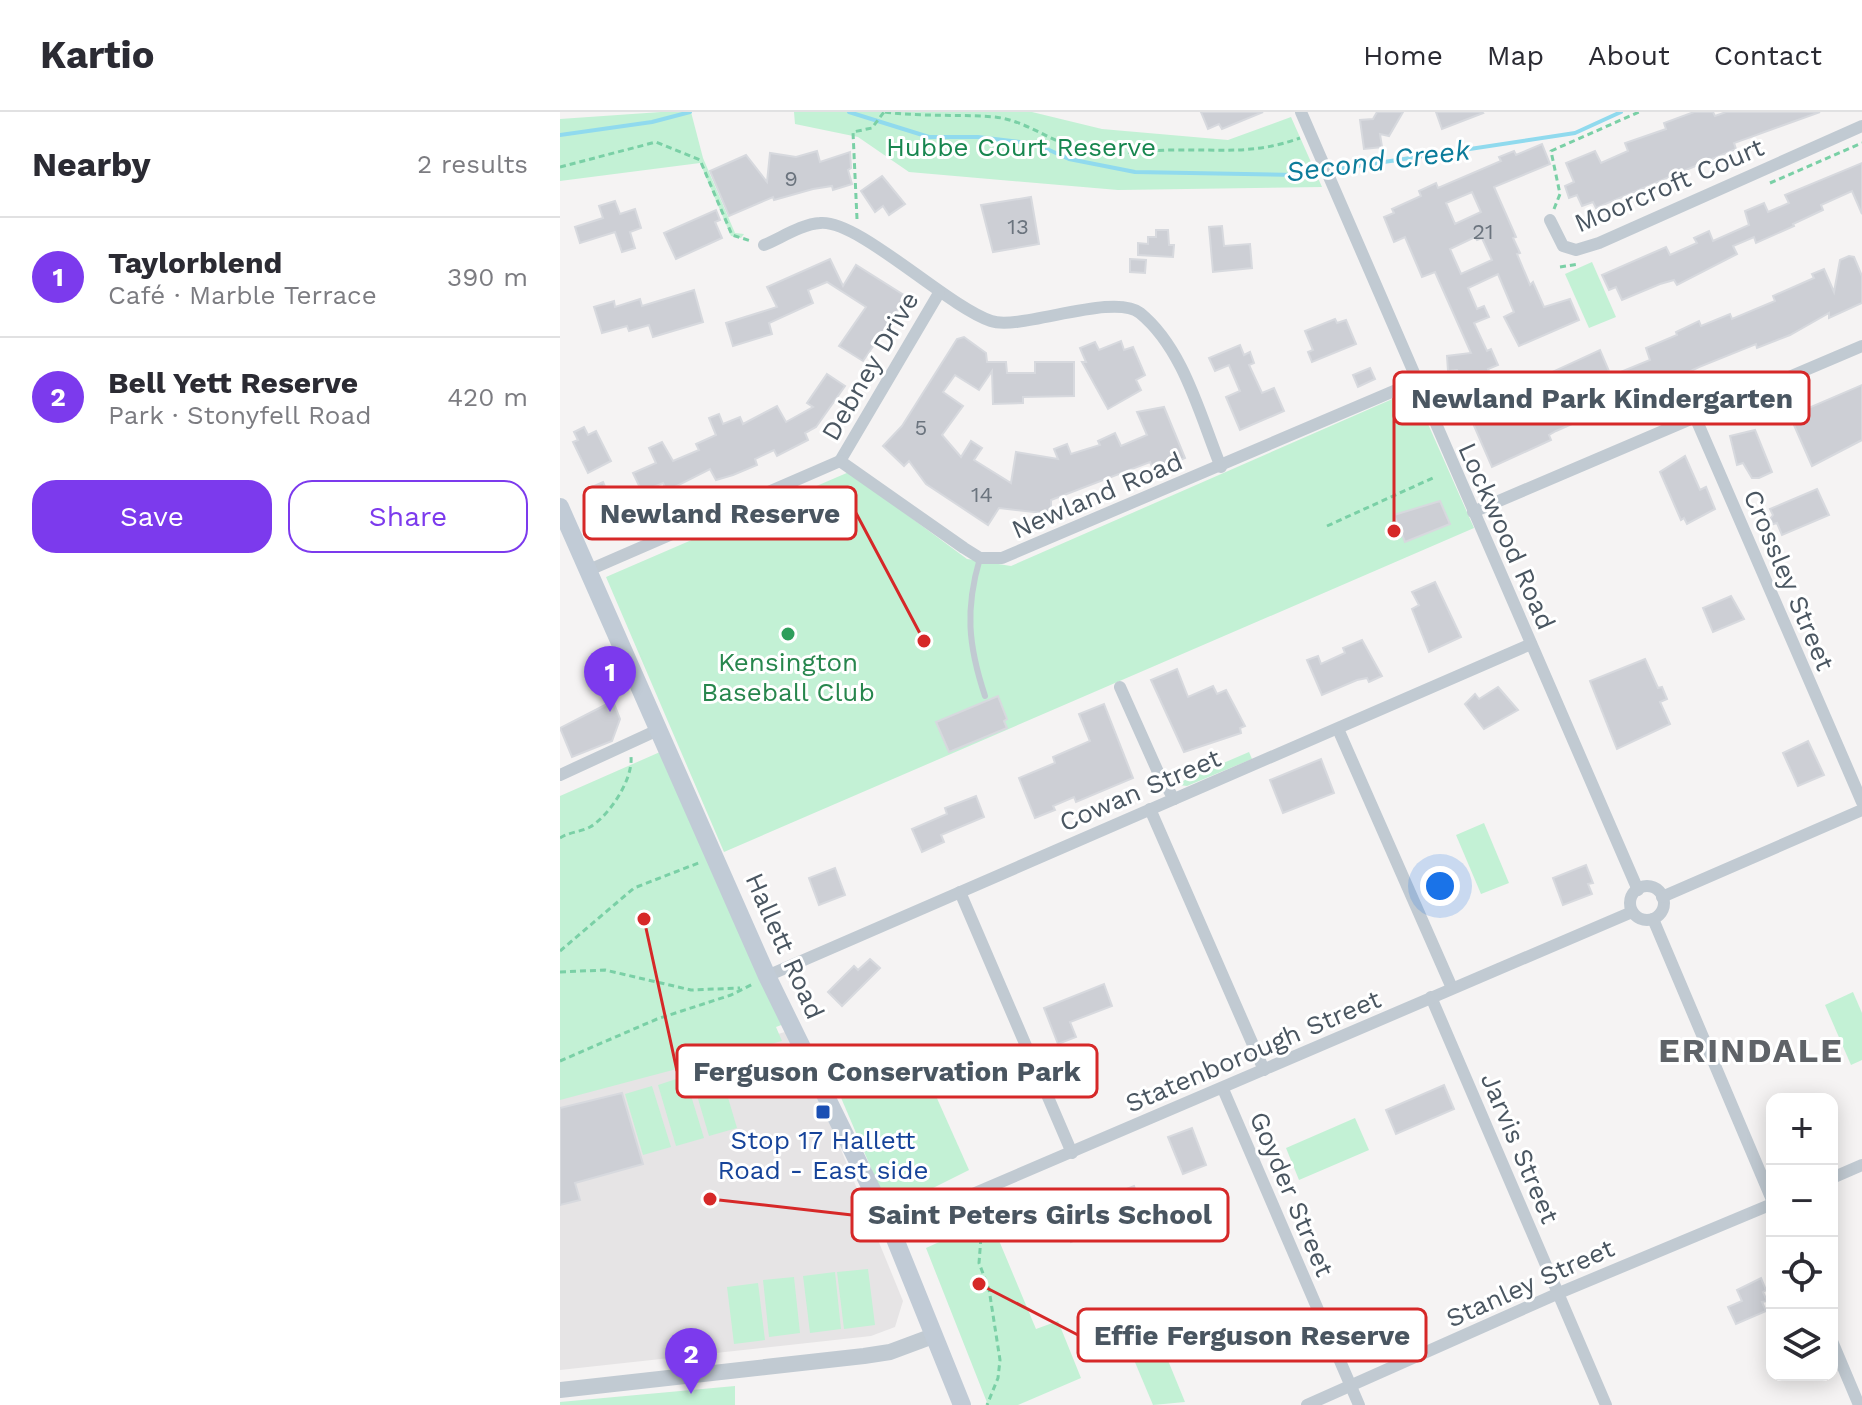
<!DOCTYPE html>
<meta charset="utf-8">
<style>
:root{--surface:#fff;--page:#f2f2f3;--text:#2b2b33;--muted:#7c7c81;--line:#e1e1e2;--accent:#7c3aed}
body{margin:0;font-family:"Work Sans",sans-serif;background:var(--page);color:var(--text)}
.controls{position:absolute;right:24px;bottom:24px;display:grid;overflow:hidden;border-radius:16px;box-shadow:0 4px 20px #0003}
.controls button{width:72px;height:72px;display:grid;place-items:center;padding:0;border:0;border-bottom:2px solid var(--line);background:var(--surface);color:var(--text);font:40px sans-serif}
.you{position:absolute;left:880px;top:774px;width:28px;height:28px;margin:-20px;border:6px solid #fff;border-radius:50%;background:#1a73e8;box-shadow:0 0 0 12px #1a73e833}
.badge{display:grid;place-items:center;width:52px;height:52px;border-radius:50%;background:var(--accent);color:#fff;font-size:26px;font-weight:700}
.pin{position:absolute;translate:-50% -66px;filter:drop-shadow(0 2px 4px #0008)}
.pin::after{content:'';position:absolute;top:42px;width:28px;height:24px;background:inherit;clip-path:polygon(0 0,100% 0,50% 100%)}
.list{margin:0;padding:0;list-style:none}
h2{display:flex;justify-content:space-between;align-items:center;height:104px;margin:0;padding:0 32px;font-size:34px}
h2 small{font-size:26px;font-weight:400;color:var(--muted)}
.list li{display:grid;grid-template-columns:52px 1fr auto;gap:24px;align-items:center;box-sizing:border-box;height:120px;padding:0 32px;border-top:2px solid var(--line)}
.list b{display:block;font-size:30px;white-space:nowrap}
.list p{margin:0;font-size:26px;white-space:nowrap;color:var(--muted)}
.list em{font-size:26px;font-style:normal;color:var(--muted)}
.actions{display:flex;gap:16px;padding:24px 32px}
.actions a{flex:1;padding:18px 0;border:2px solid var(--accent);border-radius:24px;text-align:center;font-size:28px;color:var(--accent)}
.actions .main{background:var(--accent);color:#fff}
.icon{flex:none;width:44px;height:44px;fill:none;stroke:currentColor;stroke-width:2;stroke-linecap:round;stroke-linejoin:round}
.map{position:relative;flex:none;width:1302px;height:1293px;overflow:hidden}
header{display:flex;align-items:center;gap:48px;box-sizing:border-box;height:112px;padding:0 40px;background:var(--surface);border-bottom:2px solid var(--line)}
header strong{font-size:38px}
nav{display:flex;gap:44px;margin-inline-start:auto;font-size:28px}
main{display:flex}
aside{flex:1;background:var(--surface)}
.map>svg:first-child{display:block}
.education{fill:#e6e4e5}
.green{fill:#c3f1d5}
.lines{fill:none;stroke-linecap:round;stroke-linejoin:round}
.stream{stroke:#90daee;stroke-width:4}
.building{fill:#cdcfd5;stroke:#d7d9de;stroke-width:2;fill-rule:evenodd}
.path{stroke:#7ad0a6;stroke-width:3;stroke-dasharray:6 4;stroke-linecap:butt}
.service{stroke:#c1cad2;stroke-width:6}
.minor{stroke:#c1cad2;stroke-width:12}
.tertiary{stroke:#c1cad2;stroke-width:16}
.secondary{stroke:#c1cbd6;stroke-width:18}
.leisure-dot{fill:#2e9e5b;stroke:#fff;stroke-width:3}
.transit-dot{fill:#1a4fb4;stroke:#fff;stroke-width:3}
.labels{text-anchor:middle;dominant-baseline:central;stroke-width:6;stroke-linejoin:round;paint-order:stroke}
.number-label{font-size:22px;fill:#6b747e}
.park-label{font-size:26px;fill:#17864f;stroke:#fff}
.street-label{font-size:26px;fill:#4a5661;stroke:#fff}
.leisure-label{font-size:26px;fill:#27864d;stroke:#fff}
.transit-label{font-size:26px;fill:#164399;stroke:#fff}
.water-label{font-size:28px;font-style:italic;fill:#0c7c9b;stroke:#fff}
.district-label{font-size:34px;font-weight:bold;letter-spacing:2px;fill:#5f6368;stroke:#fff}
.leader{fill:none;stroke:#d62828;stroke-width:3}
.callout-dot{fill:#d62828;stroke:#fff;stroke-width:3}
.callout{fill:#fff;stroke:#d62828;stroke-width:3}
.callout-label{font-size:28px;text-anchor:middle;font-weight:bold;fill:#4a5661}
</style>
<header>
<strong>Kartio</strong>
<nav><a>Home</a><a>Map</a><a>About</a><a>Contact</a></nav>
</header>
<main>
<aside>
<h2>Nearby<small>2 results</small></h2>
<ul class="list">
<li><span class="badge">1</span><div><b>Taylorblend</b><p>Café · Marble Terrace</p></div><em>390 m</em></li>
<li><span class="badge">2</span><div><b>Bell Yett Reserve</b><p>Park · Stonyfell Road</p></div><em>420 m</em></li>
</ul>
<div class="actions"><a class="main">Save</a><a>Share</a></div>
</aside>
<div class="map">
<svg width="1302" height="1293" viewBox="0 0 1302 1293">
<rect width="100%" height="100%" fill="#f5f3f3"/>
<polygon class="education" points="232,918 343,1189 335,1215 311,1224 0,1258 0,984"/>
<g class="green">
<polygon points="101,0 131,0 143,46 175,121 184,122 181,126 171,124 140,51 0,69 0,7"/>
<polygon points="234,0 472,0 542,17 668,28 731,5 762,75 558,78 349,60 298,25 235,12"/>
<polygon points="1032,150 1056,205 1029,216 1005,162"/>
<polygon points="853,278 914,416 164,740 46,465 289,360 407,447 451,454"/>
<polygon points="100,640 224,912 216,915 222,929 0,988 0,684"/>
<polygon points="689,640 692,647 627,674 619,673 626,667"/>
<polygon points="924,711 949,771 921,782 896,723"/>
<polygon points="1293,880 1302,901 1302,948 1291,953 1265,893"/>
<polygon points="359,946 409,1058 329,1098 279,981"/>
<polygon points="159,955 177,1016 149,1024 131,963"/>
<polygon points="125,964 144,1026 116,1034 98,973"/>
<polygon points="92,974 111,1035 83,1043 65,982"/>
<polygon points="795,1006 809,1038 739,1068 726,1036"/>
<polygon points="430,1107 476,1217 498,1209 521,1266 458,1293 428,1293 366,1136"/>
<polygon points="308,1157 315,1213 284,1217 277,1160"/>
<polygon points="275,1160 281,1217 250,1221 243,1164"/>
<polygon points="234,1165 240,1221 209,1225 203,1168"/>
<polygon points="198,1171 205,1228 174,1232 167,1175"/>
<polygon points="598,1224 625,1290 593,1293 569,1236"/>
<polygon points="175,1274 175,1293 0,1293 0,1290"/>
</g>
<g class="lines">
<g class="stream">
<polyline points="289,0 369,25 418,25 476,32 509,47 575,60 738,63 1015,21 1061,0"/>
<polyline points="0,23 92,10 130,0"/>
</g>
</g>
<g class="building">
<polygon points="641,0 703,0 662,17 659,12 648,17"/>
<polygon points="817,0 843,0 829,24 820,22 822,35 804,37 800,8 813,7"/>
<polygon points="876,0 922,0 923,1 882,17"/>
<polygon points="1134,0 1153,0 1155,4 1166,0 1260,0 1174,31 1176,37 1036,96 1033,90 1022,94 1017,83 1009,86 1005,74 1014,70 1006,51 1035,39 1041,51 1068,39 1065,31 1106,17 1104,11"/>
<path d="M982,32l8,20 -56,23 22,50 -3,1 7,15 -3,1 13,31 3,-3 11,25 26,-8 9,21 -60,26 -15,-29 10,-5 -16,-38 -30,14 9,21 7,-3 5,11 -15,6 13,28 4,-2 7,16 -10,4 3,7 -3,1 10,20 102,-47 11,26 39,-16 -4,-12 31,-13 -1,-3 23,-11 2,5 29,-12 2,5 43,-18 -2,-5 41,-18 -2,-4 12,-5 10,23 6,-32 9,-4 5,1 8,19v27l-33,15v-5l-39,22 -33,13 -1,-4 -57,23 -58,28 3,7 -13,5 -2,-6 -30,11 -43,19 -7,4 2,5 -59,27 -31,-71 9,-5 -13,-21 -9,1 -1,-15 24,-3 -36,-81 -13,5 -17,-40 -11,5 -10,-25 10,-4 -2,-4 29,-13 -2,-5 17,-8 2,5 63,-27 -2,-4 15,-6 2,4zM912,80l9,20 -26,12 -9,-21zM915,125l2,3 5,-2 10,22 -31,14 -11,-25z"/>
<polygon points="257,39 260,50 290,40 291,56 288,58 292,72 273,78 272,74 253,77 214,88 213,85 169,104 150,59 186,43 207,70 210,41 236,45"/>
<polygon points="1302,51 1302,102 1292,79 1261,93 1263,98 1233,112 1234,114 1196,131 1194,125 1173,134 1177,142 1117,173 1114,168 1100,172 1062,188 1056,175 1049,178 1042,163 1106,135 1110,143 1137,131 1134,126 1149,119 1153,129 1189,113 1185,99 1204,91 1208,100 1229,91 1225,83"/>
<polygon points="322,64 345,92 329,103 323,94 315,100 301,79"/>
<polygon points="471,85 479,132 433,140 421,93"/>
<polygon points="55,89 60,102 75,97 81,116 70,120 75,136 62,140 55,120 20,131 15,115 43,106 39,94"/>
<polygon points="156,98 160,108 155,110 162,126 116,147 104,121"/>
<polygon points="662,114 664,134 690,132 692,156 653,160 649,115"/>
<polygon points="596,118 608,118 609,133 614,133 613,145 578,143 578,131 588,132 588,125 596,125"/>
<polygon points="270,147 283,174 296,153 347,185 303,249 279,234 306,195 267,170 248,178 253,191 209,211 212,222 173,234 166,211 217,195 207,175"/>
<polygon points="570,147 586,148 585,161 570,160"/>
<polygon points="134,178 143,210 93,225 89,213 69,219 67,214 42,221 34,195 54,189 55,195 80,187 82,194"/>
<polygon points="775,207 777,211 786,208 796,232 752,250 748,240 753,238 745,219"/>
<polygon points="404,225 426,241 427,250 446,250 447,261 475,261 475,250 514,250 514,284 463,285 463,291 433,292 432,259 419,278 395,263 383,280 403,294 382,323 401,345 411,329 422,336 414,348 451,371 456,340 498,347 494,337 507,332 511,342 540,333 538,329 555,321 561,334 587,323 577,300 604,295 625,346 594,359 590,350 491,388 491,402 439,396 428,413 366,372 349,349 344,354 323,334 342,314 397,227"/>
<polygon points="561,229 564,238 573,235 585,263 576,268 581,278 548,297 522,250 526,250 520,236 535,230 539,238"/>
<polygon points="680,233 684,243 690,240 694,251 689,253 702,281 714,276 724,299 680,318 666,285 680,279 669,253 655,259 649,246"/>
<polygon points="810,256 815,267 798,275 793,263"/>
<polygon points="267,262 285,274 256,315 245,321 248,328 217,344 214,338 195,347 197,353 173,363 156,368 150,357 107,379 103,371 82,380 73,361 96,351 89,336 102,330 113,349 139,338 136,332 156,323 149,306 159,302 163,312 180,305 183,312 217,294 226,310 253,295 247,291"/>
<polygon points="1302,273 1302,328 1252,354 1230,304"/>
<polygon points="24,315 28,323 36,319 51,349 28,361 13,330 18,328 14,320"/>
<polygon points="1195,318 1212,360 1199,366 1192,366 1183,351 1177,353 1170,324"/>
<polygon points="1125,344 1140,378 1146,375 1155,397 1127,412 1124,406 1121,408 1100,360"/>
<polygon points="43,370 49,384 68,376 78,404 44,419 25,378"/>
<polygon points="1257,377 1269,403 1222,423 1217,411 1204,415 1213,403 1210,397"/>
<polygon points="880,389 890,412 845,430 834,403"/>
<polygon points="875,470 901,525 869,540 852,497 859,493 852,480"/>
<polygon points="1171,484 1184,507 1153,520 1143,496"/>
<polygon points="802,528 822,564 809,570 807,566 797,568 762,583 747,548 758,544 761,552 785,541 783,536"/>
<polygon points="1085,547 1098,576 1102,575 1107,587 1100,590 1110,612 1057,637 1030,569"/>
<polygon points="617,557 628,585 653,574 657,582 666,578 685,614 680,616 681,621 624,640 591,568"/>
<polygon points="938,575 958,598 924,617 905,592 915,582 919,587"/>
<polygon points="438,584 447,607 444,609 447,616 389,640 376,610"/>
<polygon points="53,589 60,607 52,629 12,645 0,616"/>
<polygon points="544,592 573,666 516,690 514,685 493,694 495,698 475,706 459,666 495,651 493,645 530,629 519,602"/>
<polygon points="1248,629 1264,663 1238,674 1223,641"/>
<polygon points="761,647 774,681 723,701 710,668"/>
<polygon points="416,684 424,705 381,723 384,730 362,740 352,717 387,702 385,696"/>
<polygon points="1026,753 1033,771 1028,772 1032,782 1003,793 993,766"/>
<polygon points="275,756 285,783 259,793 249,766"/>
<polygon points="310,847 320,856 282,894 268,880 294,854 298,858"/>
<polygon points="544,872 552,894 510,910 516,925 498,932 484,896"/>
<polygon points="884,973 894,997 836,1022 826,998"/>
<polygon points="62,981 83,1052 15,1071 20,1088 0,1093 0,996"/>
<polygon points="632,1016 646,1053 623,1062 608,1025"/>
<polygon points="574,1074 583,1098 521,1118 523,1125 511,1130 497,1097 531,1083 534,1090"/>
<polygon points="1201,1166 1206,1178 1203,1180 1207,1189 1202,1190 1206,1199 1176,1212 1168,1195 1182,1189 1177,1178"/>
</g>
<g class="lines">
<g class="path">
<path d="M325,0c38,5 73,2 110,5 34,4 59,28 92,34 29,5 57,-1 86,-1 48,-1 80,5 127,-12"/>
<polyline points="0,55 96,30 140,48 172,123 191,129"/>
<polyline points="1210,71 1302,31"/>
<polyline points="994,97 1000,82 991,39 1079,0"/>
<polyline points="297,107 293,20 312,16 324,0"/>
<polyline points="1000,155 1019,152"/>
<polyline points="767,414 875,365"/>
<path d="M0,726c9,-6 21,-6 30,-11 20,-12 43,-48 41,-70"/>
<polyline points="0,839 74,776 141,750"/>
<polyline points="0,860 45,858 131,878 180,876"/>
<polyline points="0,949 97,907 171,883 193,872"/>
<polyline points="415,1107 421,1125 419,1151 429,1177 440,1248 438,1266 427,1293"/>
</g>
<path class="service" d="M420,446c-15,51 -12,87 5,138"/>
<g class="minor">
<polyline points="741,0 1078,778"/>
<polyline points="990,108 1003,134 1016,138 1039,131 1302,14"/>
<path d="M204,133c17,-7 38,-21 56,-22 38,-4 125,82 171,98 29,10 123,-29 149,-8 44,36 60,103 81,154"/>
<polyline points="1136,307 1302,690"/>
<polyline points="280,349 379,181"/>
<polyline points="913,400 1302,234"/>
<polyline points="29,458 280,349 404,436 420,446 442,446 855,270"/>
<polyline points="560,575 598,660 614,687"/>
<polyline points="778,617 892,876"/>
<polyline points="0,663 100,617"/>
<polyline points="590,697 704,958"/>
<circle cx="1087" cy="791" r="17"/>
<polyline points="400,780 512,1041"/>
<polyline points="1102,785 1302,698"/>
<polyline points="1093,807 1212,1088"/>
<polyline points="207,864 971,532"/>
<polyline points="871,885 1046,1293"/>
<polyline points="663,977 799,1293"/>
<polyline points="1272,1066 1302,1053"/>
<polyline points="331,1117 1072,800"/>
<polyline points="1272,1229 1299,1293"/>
<polyline points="747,1293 999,1181 1212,1092"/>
</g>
<polyline class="tertiary" points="0,1278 304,1244 330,1240 373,1224"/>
<polyline class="secondary" points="0,395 207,864 331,1117 402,1293"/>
</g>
<circle class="leisure-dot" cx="228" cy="522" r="8"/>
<rect class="transit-dot" x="255" y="992" width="16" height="16" rx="4"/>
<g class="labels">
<g class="number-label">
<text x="231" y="66">9</text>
<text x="458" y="114">13</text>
<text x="923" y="119">21</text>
<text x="361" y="315">5</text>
<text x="422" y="382">14</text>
</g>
<g class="park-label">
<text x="461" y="35">Hubbe Court Reserve</text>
</g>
<g class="street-label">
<text transform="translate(1109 73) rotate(-23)">Moorcroft Court</text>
<text transform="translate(310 254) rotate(-60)">Debney Drive</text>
<text transform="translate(537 383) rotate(-23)">Newland Road</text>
<text transform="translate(947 424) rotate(66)">Lockwood Road</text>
<text transform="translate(1229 468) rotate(67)">Crossley Street</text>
<text transform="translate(580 678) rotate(-23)">Cowan Street</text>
<text transform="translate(225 834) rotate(66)">Hallett Road</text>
<text transform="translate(693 939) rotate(-23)">Statenborough Street</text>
<text transform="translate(960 1036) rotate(67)">Jarvis Street</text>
<text transform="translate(732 1082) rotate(67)">Goyder Street</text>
<text transform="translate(970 1171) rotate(-24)">Stanley Street</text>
</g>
<g class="leisure-label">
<text x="228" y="550">Kensington<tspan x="228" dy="30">Baseball Club</tspan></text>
</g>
<g class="transit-label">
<text x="263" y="1028">Stop 17 Hallett<tspan x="263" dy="30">Road - East side</tspan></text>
</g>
<g class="water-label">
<text transform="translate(818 49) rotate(-7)">Second Creek</text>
</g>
<g class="district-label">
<text x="1191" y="938">ERINDALE</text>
</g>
</g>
<path class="leader" d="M834 419L834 286M364 529L296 401M84 807L117 959M150 1087L292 1103M419 1172L518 1223"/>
<g class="callout-dot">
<circle cx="834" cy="419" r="8"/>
<circle cx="364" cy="529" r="8"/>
<circle cx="84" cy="807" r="8"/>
<circle cx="150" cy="1087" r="8"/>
<circle cx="419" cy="1172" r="8"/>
</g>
<g class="callout">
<rect x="834" y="260" width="415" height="52" rx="8"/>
<rect x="24" y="375" width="272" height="52" rx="8"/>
<rect x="117" y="933" width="420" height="52" rx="8"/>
<rect x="292" y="1077" width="376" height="52" rx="8"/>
<rect x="518" y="1197" width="348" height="52" rx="8"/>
</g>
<g class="callout-label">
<text x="1042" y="296">Newland Park Kindergarten</text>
<text x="160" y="411">Newland Reserve</text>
<text x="327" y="969">Ferguson Conservation Park</text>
<text x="480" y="1112">Saint Peters Girls School</text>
<text x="692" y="1233">Effie Ferguson Reserve</text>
</g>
</svg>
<div class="controls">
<button>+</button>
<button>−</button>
<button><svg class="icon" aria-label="locate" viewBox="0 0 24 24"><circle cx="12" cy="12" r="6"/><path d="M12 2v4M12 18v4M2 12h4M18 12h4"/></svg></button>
<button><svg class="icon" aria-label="layers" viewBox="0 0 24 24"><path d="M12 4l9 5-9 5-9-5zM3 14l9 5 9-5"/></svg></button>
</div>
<div class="you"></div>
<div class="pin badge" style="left:50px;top:600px">1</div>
<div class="pin badge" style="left:131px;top:1282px">2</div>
</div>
</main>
